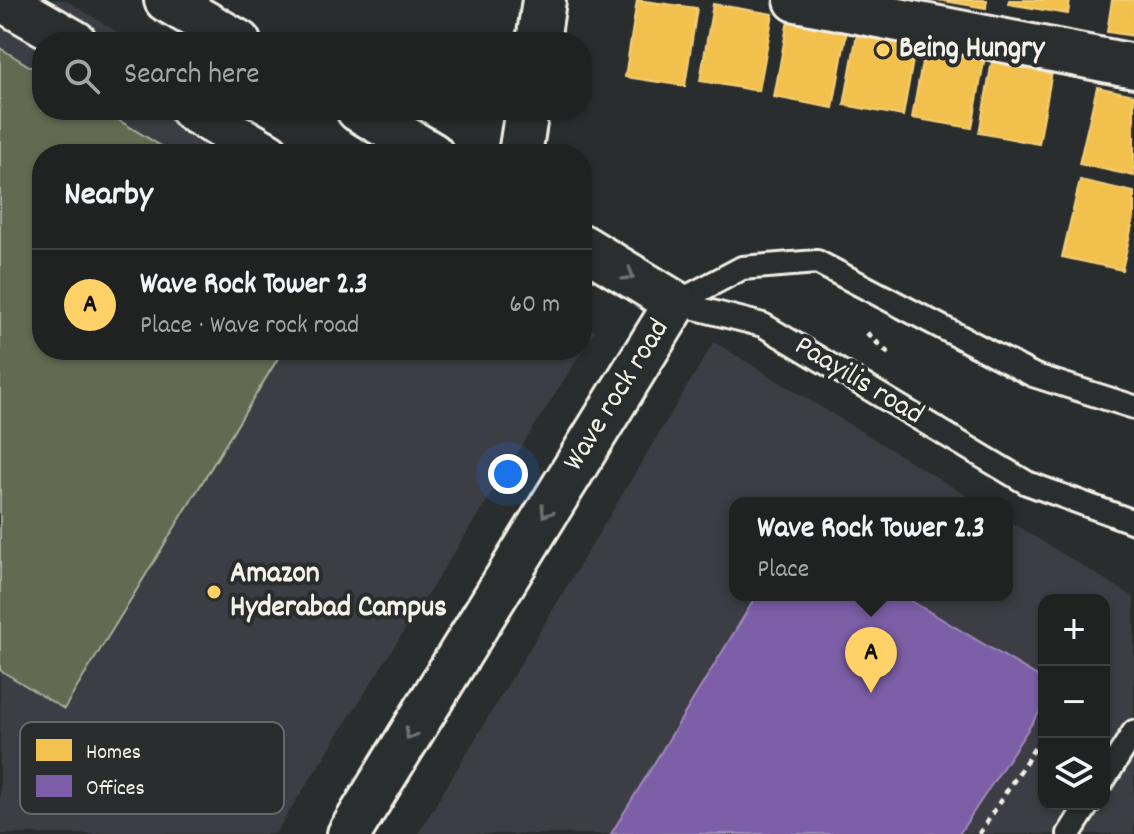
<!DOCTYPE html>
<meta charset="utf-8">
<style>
:root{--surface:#202222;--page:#282a2a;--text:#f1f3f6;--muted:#a2a4a5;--line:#3d3f40;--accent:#ffd166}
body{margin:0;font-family:Dekko,sans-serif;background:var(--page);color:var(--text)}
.controls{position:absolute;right:24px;bottom:24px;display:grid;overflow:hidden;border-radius:16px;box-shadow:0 2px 6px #0004}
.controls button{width:72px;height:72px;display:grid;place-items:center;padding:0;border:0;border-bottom:2px solid var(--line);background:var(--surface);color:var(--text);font:40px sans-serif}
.you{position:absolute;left:508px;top:474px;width:28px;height:28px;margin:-20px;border:6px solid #fff;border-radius:50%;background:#1a73e8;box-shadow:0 0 0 12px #1a73e833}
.badge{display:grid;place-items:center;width:52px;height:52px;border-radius:50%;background:var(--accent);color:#111;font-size:26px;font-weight:700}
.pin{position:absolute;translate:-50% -66px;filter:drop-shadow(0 2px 4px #0008)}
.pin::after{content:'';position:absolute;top:42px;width:28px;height:24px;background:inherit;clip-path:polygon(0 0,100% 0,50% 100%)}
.popup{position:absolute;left:729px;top:497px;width:284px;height:104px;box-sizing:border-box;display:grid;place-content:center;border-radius:16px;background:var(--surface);filter:drop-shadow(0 2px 6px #0005);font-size:26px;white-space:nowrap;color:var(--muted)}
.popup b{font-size:30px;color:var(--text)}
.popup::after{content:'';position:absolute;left:50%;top:100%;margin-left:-16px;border:16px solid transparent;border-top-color:var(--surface)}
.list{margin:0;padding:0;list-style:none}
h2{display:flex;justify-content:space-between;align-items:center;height:104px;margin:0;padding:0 32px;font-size:34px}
h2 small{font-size:26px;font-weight:400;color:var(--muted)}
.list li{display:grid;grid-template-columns:52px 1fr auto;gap:24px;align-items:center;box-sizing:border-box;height:112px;padding:0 32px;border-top:2px solid var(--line)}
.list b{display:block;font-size:30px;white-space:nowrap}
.list p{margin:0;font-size:26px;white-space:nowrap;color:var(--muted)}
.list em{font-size:26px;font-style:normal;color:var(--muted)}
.icon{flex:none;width:44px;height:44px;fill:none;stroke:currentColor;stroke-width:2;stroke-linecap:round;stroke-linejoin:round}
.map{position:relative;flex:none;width:1134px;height:834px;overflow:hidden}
.search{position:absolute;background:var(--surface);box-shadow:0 2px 6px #0004;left:32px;top:32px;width:560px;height:88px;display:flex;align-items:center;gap:20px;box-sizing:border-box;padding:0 28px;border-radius:32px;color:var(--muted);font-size:30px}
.panel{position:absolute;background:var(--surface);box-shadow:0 2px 6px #0004;left:32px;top:144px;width:560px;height:216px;border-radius:32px}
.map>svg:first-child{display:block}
.built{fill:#3d3e44;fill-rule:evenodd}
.green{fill:#646b51;stroke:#acae9c;stroke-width:2}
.homes{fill:#f2c14e;stroke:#f3cf7c;stroke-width:2}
.offices{fill:#7b5ea7;stroke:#9f8aba;stroke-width:2}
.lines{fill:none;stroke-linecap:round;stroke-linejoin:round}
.service-casing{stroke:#f4f1e8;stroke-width:28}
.minor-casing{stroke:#f4f1e8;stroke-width:48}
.path{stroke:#f4f1e8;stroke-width:5;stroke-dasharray:6 6;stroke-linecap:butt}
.service{stroke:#2a2d2e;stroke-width:22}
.minor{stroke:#2a2d2e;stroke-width:42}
.oneway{stroke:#71726f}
.poi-dot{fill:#ffd166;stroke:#2a2d2e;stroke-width:3}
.labels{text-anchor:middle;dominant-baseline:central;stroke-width:8;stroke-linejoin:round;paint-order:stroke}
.poi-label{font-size:30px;font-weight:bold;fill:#f4f1e8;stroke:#2a2d2e;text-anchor:start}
.street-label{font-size:30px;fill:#f4f1e8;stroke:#2a2d2e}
.key{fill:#2a2d2e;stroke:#676866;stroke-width:2}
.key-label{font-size:22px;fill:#f4f1e8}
</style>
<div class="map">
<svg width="1134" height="834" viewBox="0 0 1134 834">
<rect width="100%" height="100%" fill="#2a2d2e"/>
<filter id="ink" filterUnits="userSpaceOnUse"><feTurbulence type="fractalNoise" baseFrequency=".0125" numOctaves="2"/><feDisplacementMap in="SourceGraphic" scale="16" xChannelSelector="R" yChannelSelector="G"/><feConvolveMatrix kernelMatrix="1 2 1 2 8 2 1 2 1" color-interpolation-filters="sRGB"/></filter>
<g filter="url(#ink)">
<g class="built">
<polygon points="0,0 66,0 133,42 42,42 42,110 242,110 312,154 42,154 42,350 582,350 582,323 595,331 275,834 0,834"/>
<path d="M714,342l265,161h-244v92h272v-75l127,77v237h-716zM1044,600h60v204h-60z"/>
</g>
<polygon class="green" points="0,48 42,74 42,110 102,110 174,154 42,154 42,350 283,350 64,709 0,670"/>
<g class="homes">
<polygon points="637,0 697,8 685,86 625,77"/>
<polygon points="938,0 987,0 986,8"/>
<polygon points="1009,0 1070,0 1068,14 1008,4"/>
<polygon points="1112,0 1134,0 1134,36 1107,32"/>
<polygon points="713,4 773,14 759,91 700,81"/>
<polygon points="788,20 847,30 833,108 774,97"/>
<polygon points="858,28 917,38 903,116 844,105"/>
<polygon points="926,40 986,51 972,128 912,118"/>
<polygon points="993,56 1053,66 1039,144 979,133"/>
<polygon points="1097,87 1134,95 1134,176 1079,164"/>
<polygon points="1080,180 1134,192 1134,217 1122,270 1062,257"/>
</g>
<polygon class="offices" points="757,595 901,595 1044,680 1044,705 959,834 611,834"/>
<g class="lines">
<defs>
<g id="service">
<polyline points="676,303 763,325 1027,483 1134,522"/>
<polyline points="676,303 742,268 817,262 1033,375 1134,407"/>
<polyline points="1104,779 1134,732"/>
<polyline points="1069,834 1088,804"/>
</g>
<g id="minor">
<polyline points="2,0 75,42"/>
<polyline points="166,0 239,42"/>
<polyline points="796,0 1134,66"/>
<polyline points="538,42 544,0"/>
<polyline points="192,110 268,154"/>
<polyline points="358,110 432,154"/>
<polyline points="520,154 527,110"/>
<polyline points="349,834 676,303 582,246"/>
</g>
</defs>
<use href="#service" class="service-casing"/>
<use href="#minor" class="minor-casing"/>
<g class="path">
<polyline points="867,333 889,354"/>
<polyline points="979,834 1044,734"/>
</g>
<use href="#service" class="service"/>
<use href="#minor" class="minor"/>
</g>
<defs><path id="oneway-chevron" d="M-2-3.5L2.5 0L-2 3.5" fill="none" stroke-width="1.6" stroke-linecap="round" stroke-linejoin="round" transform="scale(2)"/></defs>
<g class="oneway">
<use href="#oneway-chevron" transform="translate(629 275) rotate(31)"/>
<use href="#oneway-chevron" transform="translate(546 512) rotate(122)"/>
<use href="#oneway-chevron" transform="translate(410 734) rotate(122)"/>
</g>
</g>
<g class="poi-dot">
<circle cx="883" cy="50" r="8"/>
<circle cx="214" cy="592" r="8"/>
</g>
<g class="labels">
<g class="poi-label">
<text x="899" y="50">Being Hungry</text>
<text x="230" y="575">Amazon<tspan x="230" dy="34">Hyderabad Campus</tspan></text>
</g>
<g class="street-label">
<text transform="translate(858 382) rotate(31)">Paayilis road</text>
<text transform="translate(618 396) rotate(-58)">Wave rock road</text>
</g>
</g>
<rect x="20" y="722" width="264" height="92" rx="12" class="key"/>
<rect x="36" y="739" width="36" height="22" fill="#f2c14e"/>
<rect x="36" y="775" width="36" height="22" fill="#7b5ea7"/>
<g class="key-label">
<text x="86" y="758">Homes</text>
<text x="86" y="794">Offices</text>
</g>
</svg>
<div class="controls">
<button>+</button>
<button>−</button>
<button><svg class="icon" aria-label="layers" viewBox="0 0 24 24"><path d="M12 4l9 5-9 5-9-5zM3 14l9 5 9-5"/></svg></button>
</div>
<div class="you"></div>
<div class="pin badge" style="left:871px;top:693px">A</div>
<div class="popup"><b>Wave Rock Tower 2.3</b>Place</div>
<div class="search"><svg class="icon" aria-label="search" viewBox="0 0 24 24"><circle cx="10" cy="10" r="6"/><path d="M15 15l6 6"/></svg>Search here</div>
<section class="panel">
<h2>Nearby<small></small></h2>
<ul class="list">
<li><span class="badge">A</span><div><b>Wave Rock Tower 2.3</b><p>Place · Wave rock road</p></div><em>60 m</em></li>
</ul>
</section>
</div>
